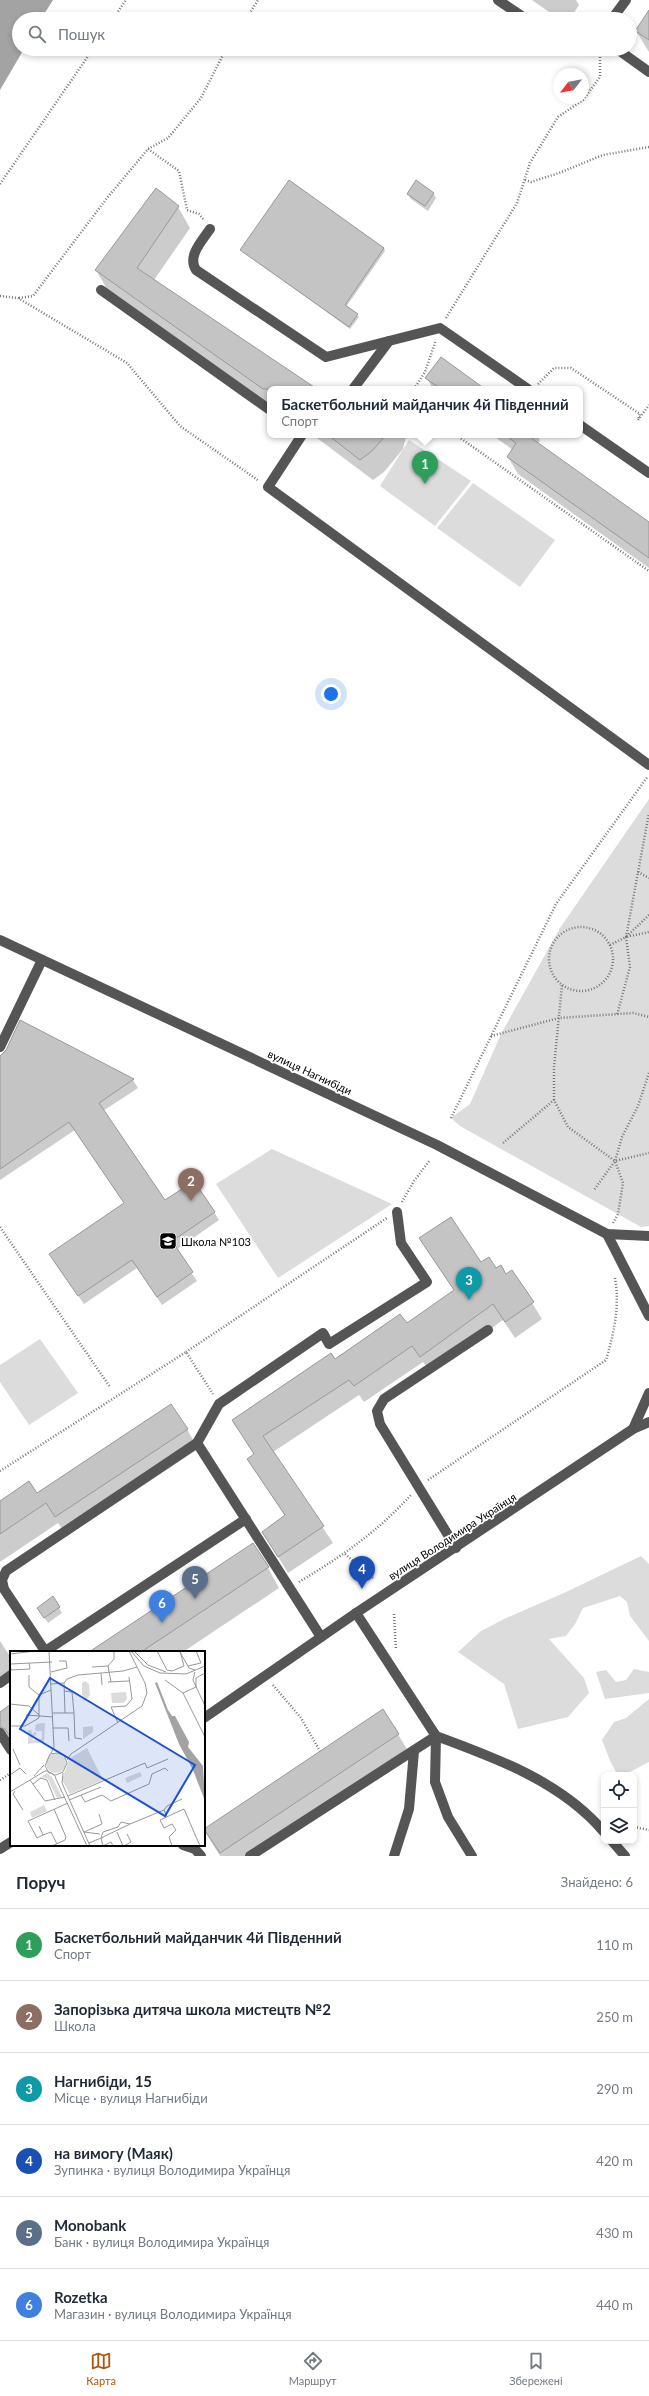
<!DOCTYPE html>
<html lang="uk">
<meta charset="utf-8">
<style>
:root{--surface:#fff;--page:#f6f6f7;--text:#1f2937;--muted:#747a83;--line:#e0e1e3;--accent:#b45309}
body{margin:0;font-family:Lato,sans-serif;background:var(--page);color:var(--text)}
.controls{position:absolute;right:12px;bottom:12px;display:grid;overflow:hidden;border-radius:8px;box-shadow:0 2px 6px #0003}
.controls button{width:36px;height:36px;display:grid;place-items:center;padding:0;border:0;border-bottom:1px solid var(--line);background:var(--surface);color:var(--text);font:20px sans-serif}
.compass{position:absolute;left:553px;top:68px;width:36px;height:36px;border-radius:50%;background:var(--surface);box-shadow:0 2px 6px #0003;rotate:239deg}
.you{position:absolute;left:331px;top:694px;width:14px;height:14px;margin:-10px;border:3px solid #fff;border-radius:50%;background:#1a73e8;box-shadow:0 0 0 6px #1a73e833}
.badge{display:grid;place-items:center;width:26px;height:26px;border-radius:50%;background:var(--accent);color:#fff;font-size:13px;font-weight:700}
.pin{position:absolute;translate:-50% -33px;filter:drop-shadow(0 1px 2px #0008)}
.pin::after{content:'';position:absolute;top:21px;width:14px;height:12px;background:inherit;clip-path:polygon(0 0,100% 0,50% 100%)}
.popup{position:absolute;left:267px;top:386px;width:316px;height:52px;box-sizing:border-box;display:grid;place-content:center;border-radius:8px;background:var(--surface);filter:drop-shadow(0 1px 3px #0005);font-size:13px;white-space:nowrap;color:var(--muted)}
.popup b{font-size:15px;color:var(--text)}
.popup::after{content:'';position:absolute;left:50%;top:100%;margin-left:-8px;border:8px solid transparent;border-top-color:var(--surface)}
.list{margin:0;padding:0;list-style:none}
h2{display:flex;justify-content:space-between;align-items:center;height:52px;margin:0;padding:0 16px;font-size:17px}
h2 small{font-size:13px;font-weight:400;color:var(--muted)}
.list li{display:grid;grid-template-columns:26px 1fr auto;gap:12px;align-items:center;box-sizing:border-box;height:72px;padding:0 16px;border-top:1px solid var(--line)}
.list b{display:block;font-size:15px;white-space:nowrap}
.list p{margin:0;font-size:13px;white-space:nowrap;color:var(--muted)}
.list em{font-size:13px;font-style:normal;color:var(--muted)}
.icon{flex:none;width:22px;height:22px;fill:none;stroke:currentColor;stroke-width:2;stroke-linecap:round;stroke-linejoin:round}
.map{position:relative;flex:none;width:649px;height:1856px;overflow:hidden}
.search{position:absolute;background:var(--surface);box-shadow:0 2px 6px #0003;left:12px;right:12px;top:12px;height:44px;display:flex;align-items:center;gap:10px;box-sizing:border-box;padding:0 14px;border-radius:22px;color:var(--muted);font-size:15px}
.sheet{height:484px;background:var(--surface)}
nav{display:flex;justify-content:space-around;align-items:center;box-sizing:border-box;height:56px;border-top:1px solid var(--line);background:var(--surface);font-size:11px;color:var(--muted)}
nav a{display:grid;justify-items:center;gap:2px}
nav .on{color:var(--accent)}
.map>svg:first-child{display:block}
.green{fill:#dcdcdc}
.water{fill:#a3a3a3}
.shadow{fill:#0003}
.building{fill:#c4c4c4;stroke:#999}
.lines{fill:none;stroke-linecap:round;stroke-linejoin:round}
.path{stroke:#777;stroke-width:2.5;stroke-dasharray:1 2;stroke-linecap:butt}
.minor{stroke:#555;stroke-width:10}
.labels{text-anchor:middle;dominant-baseline:central;stroke-width:3.5;stroke-linejoin:round;paint-order:stroke}
.street-label{font-size:11px;fill:#000;stroke:#fff}
.poi-label{font-size:11px;fill:#000;stroke:#fff;text-anchor:start}
.inset-road{fill:none;stroke:#999;stroke-width:1}
.view{fill:#1d4ed8;fill-opacity:0.15;stroke:#1d4ed8;stroke-width:2}
.inset-edge{fill:none;stroke:#000;stroke-width:2}
</style>
<div class="map">
<svg width="649" height="1856" viewBox="0 0 649 1856">
<rect width="100%" height="100%" fill="#fff"/>
<g class="green">
<polygon points="409,440 471,481 435,526 380,486"/>
<polygon points="473,483 555,540 520,587 437,528"/>
<polygon points="649,799 649,1226 641,1227 460,1126 451,1118 470,1104 501,1034 560,928"/>
<polygon points="272,1149 392,1204 278,1278 216,1184"/>
<polygon points="40,1339 78,1393 29,1425 0,1382 0,1365"/>
<polygon points="641,1556 649,1564 649,1641 630,1616 627,1602 620,1596 583,1608 575,1624 566,1636 549,1639 584,1678 589,1693 568,1717 518,1729 504,1684 458,1652 481,1631 506,1618 566,1592"/>
<polygon points="634,1669 649,1672 649,1693 605,1699 596,1672 606,1670 616,1682 626,1680"/>
<polygon points="649,1699 649,1762 624,1775 618,1775 611,1763 602,1740 614,1722 626,1718"/>
</g>
<polygon class="water" points="0,0 53,0 41,19 19,19 19,49 24,49 0,90"/>
<g class="shadow">
<polygon points="532,0 576,0 579,5 570,19 559,19"/>
<polygon points="649,11 649,52 636,31"/>
<polygon points="156,190 178,207 190,228 154,280 316,389 270,389 270,405 108,291 96,270"/>
<polygon points="433,193 436,198 428,211 411,199 408,194"/>
<polygon points="384,248 385,251 346,307 359,317 350,329 241,250"/>
<polygon points="427,378 484,389 433,389"/>
<polygon points="313,435 405,435 406,437 403,449 384,472 373,480"/>
<polygon points="492,435 537,435 540,440 538,444 649,523 649,568 518,474 508,457 513,450"/>
<polygon points="21,1022 133,1080 138,1088 103,1111 165,1202 214,1212 219,1220 176,1250 197,1281 162,1305 137,1268 84,1304 55,1263 125,1204 75,1130 0,1180 0,1058 7,1050"/>
<polygon points="420,1238 506,1275 512,1271 542,1319 515,1338 503,1320 431,1372 423,1362 364,1402 359,1395 273,1452 333,1543 288,1573 263,1532 285,1516 248,1460 255,1455 233,1420 334,1361 407,1325 455,1291"/>
<polygon points="187,1429 198,1449 67,1536 58,1523 0,1562 0,1502 37,1495"/>
<polygon points="268,1568 279,1588 183,1652 91,1652"/>
<polygon points="53,1598 62,1613 48,1623 41,1613"/>
<polygon points="0,1641 11,1658 11,1673 0,1680"/>
<polygon points="11,1705 11,1744 0,1728 0,1713"/>
<polygon points="383,1710 410,1754 258,1856 220,1856 204,1830"/>
</g>
<g class="building">
<polygon points="649,10 649,40 635,31"/>
<polygon points="289,180 384,248 345,305 358,314 349,327 240,250"/>
<polygon points="416,180 434,193 425,206 407,194"/>
<polygon points="156,188 179,206 137,268 317,389 263,389 95,270"/>
<polygon points="441,357 485,389 441,389 425,378"/>
<polygon points="328,435 386,435 372,451 360,460"/>
<polygon points="505,435 527,435 649,522 649,558 507,457 516,443"/>
<polygon points="20,1020 134,1079 99,1103 165,1200 194,1181 215,1212 172,1241 193,1272 157,1297 132,1260 78,1296 49,1254 124,1203 69,1122 0,1169 0,1056 6,1050"/>
<polygon points="451,1217 481,1262 489,1257 496,1268 501,1265 506,1274 512,1270 534,1302 505,1322 493,1304 420,1357 412,1346 354,1386 349,1380 263,1436 324,1526 278,1557 262,1532 285,1515 247,1459 254,1454 232,1420 331,1353 335,1359 400,1314 407,1323 454,1290 419,1238"/>
<polygon points="171,1404 188,1429 55,1517 46,1503 0,1534 0,1501 29,1481 37,1493"/>
<polygon points="253,1543 269,1567 141,1652 89,1652"/>
<polygon points="53,1596 60,1607 44,1618 37,1608"/>
<polygon points="11,1704 11,1738 5,1729 0,1727 0,1712"/>
<polygon points="383,1709 399,1734 220,1853 204,1829"/>
</g>
<g class="lines">
<g class="path">
<polyline points="113,19 126,0"/>
<polyline points="246,19 258,0"/>
<polyline points="148,149 179,171 187,210 199,214 204,220"/>
<polyline points="525,180 531,182 559,173 603,155 649,147"/>
<polyline points="0,184 93,49"/>
<polyline points="0,296 18,298 127,363 180,426 259,481"/>
<polyline points="19,298 33,296 107,198 148,149 168,138 201,98 226,49"/>
<polyline points="446,318 517,203 530,163 558,117 583,100 600,77 600,49"/>
<polyline points="538,384 554,368 571,368 640,414 638,420 649,405"/>
<polyline points="414,389 425,372 436,340"/>
<polyline points="456,435 649,571"/>
<polyline points="638,872 649,878"/>
<polyline points="649,915 626,937 649,932"/>
<circle cx="581" cy="959" r="32"/>
<polyline points="626,937 649,813"/>
<polyline points="610,945 626,937 630,967 617,1015"/>
<polyline points="491,1036 559,1018 633,1013 649,1017"/>
<polyline points="649,1073 638,1106 622,1137 615,1161 649,1153"/>
<polyline points="554,1100 554,1067 562,985"/>
<polyline points="451,1118 556,904 648,776"/>
<polyline points="503,1143 554,1100 568,1127 615,1161 594,1190"/>
<polyline points="402,1202 414,1181 430,1160"/>
<polyline points="613,1223 618,1214 623,1183 615,1161"/>
<polyline points="0,1227 110,1387"/>
<polyline points="186,1352 387,1218"/>
<polyline points="0,1471 186,1352 213,1394"/>
<path d="M428,1480l178,-120c8,-27 14,-54 9,-82"/>
<polyline points="345,1554 373,1578"/>
<path d="M299,1582c43,-26 77,-49 112,-87"/>
<polyline points="394,1614 396,1650"/>
<polyline points="273,1685 301,1718 320,1751"/>
<polyline points="0,1780 11,1773"/>
<polyline points="634,1827 649,1830"/>
</g>
<g class="minor">
<polyline points="498,0 526,19"/>
<polyline points="612,19 626,0"/>
<polyline points="617,49 649,72"/>
<path d="M210,229c-8,12 -23,27 -14,41l130,87 114,-29 88,61"/>
<polyline points="101,290 270,410"/>
<polyline points="353,389 389,341"/>
<polyline points="580,425 649,473"/>
<polyline points="302,435 268,487 649,765"/>
<polyline points="0,940 437,1145 607,1234 649,1236"/>
<polyline points="0,1047 42,960"/>
<polyline points="607,1234 649,1316"/>
<polyline points="633,1429 649,1393"/>
<polyline points="456,1548 380,1424 377,1411 384,1399 488,1330"/>
<polyline points="356,1613 436,1736 435,1782 448,1817 472,1856"/>
<polyline points="321,1637 197,1443 219,1404 323,1333 329,1344 427,1282 401,1243 397,1212"/>
<polyline points="45,1651 4,1589 2,1580 6,1571 197,1443"/>
<polyline points="44,1652 246,1519"/>
<polyline points="0,1683 11,1675"/>
<polyline points="204,1718 356,1613 633,1429 649,1422"/>
<polyline points="0,1733 11,1750"/>
<polyline points="612,1841 625,1856"/>
<polyline points="183,1845 195,1849 201,1856"/>
<polyline points="0,1849 11,1842"/>
<path d="M250,1856l186,-120c60,22 126,46 168,96"/>
<polyline points="394,1856 409,1809 414,1751"/>
</g>
</g>
<defs>
<symbol id="school-square" viewBox="-11 -11 22 22"><rect x="-9" y="-9" width="18" height="18" rx="4" fill="#000" stroke="#fff"/><path d="M0-5L7-2L0 1L-7-2ZM-4 1L0 2.5L4 1V4Q0 6-4 4Z" fill="#fff"/></symbol>
</defs>
<g fill-rule="evenodd">
<use href="#school-square" x="158" y="1231" width="20" height="20"/>
</g>
<g class="labels">
<g class="street-label">
<text transform="translate(310 1072) rotate(25)">вулиця Нагнибіди</text>
<text transform="translate(452 1536) rotate(-33)">вулиця Володимира Українця</text>
</g>
<g class="poi-label">
<text x="181" y="1241">Школа №103</text>
</g>
</g>
<g transform="translate(10 1651)">
<rect width="195" height="195" fill="#fff"/>
<path d="M75,30l4,3 1,12 -4,3 -4,-4v-12zM116,41l1,7 -4,4h-11l-1,-10zM35,72l-1,19 -16,2v-14h3l2,6 1,-4 3,1 -5,7 10,-1v-8h-6l-1,-2 1,-5zM83,75v6l-10,7v-12zM77,97l16,32 -33,14 -8,-14 7,-21zM36 112a10 10 0 1 1 20 0a10 10 0 1 1-20 0ZM130,121l2,4 -15,7 -2,-5zM37,122l5,4 10,20 -5,1 -9,-19 -6,-2 -9,5zM34,154l3,6 -15,7 -2,-6z" fill="#dcdcdc"/>
<path d="M147,31l11,28 4,6h3l14,26 -1,5 15,19 2,35 -12,-31 -14,-26 -24,-61z" fill="#a3a3a3"/>
<path class="inset-road" d="M39,0l5,96 -3,6M121,0l13,15 16,7 26,1 19,-8M124,0l14,14 18,7M147,0l10,19 5,1 12,-5 -4,-15M170,1l9,16 6,2M0,3l26,-3M0,13l42,-2M0,13l1,6 19,-1 -1,-6M98,15l6,-7v-8M178,15l13,-3 -5,-12M82,16l16,-1 3,16M41,21l16,-4 -1,-7h-7M185,21l-2,8 12,26M19,24v12l10,8 12,-5M155,29l18,13 22,44M98,31l21,-1M54,32l3,-4 11,-4 23,-2M41,33l13,-1 1,30M92,34l-1,-12 22,-2 14,-4M54,40l8,1 2,21M173,42l13,-6v-9l9,-5M0,53l19,2 10,9M43,62h21l1,25 7,1M16,64l27,2M108,72l-7,-16 15,-1 6,-7 -3,-22M0,75h15l14,-8v-23M43,77h15l1,13M3,98l7,16M57,109l4,-6 71,-48 5,-13 -2,-10 -16,-32M53,122l-1,10 28,63M0,124l10,-7 6,6M24,125l10,-11M20,129l15,21 20,-4M23,133l8,-6 6,2 8,20M5,140l-2,3 10,16M0,141l35,-21h2l4,2 3,2h2l7,-3 4,-9 -3,-8 -7,-2 -7,1 -5,12 3,5 1,2h2l3,2 1,1 1,3 31,67M71,144l4,7 17,-7 9,6 38,-17 3,-10 13,-6 3,3M58,145l77,-33 2,5 21,-9M59,149l32,-13M154,159l3,-4 15,-7M29,175l4,9 -6,3 -9,-17 40,-18M74,181l18,-8 -3,-10M74,181l16,2M107,181l6,14M33,184l8,-3 6,12M79,192l12,-5 2,-6 15,-5 3,-5 9,2M42,195l13,-6 1,-3 -12,-28M93,195l-2,-8 29,-14 34,-14 3,7M93,195l8,-4 2,4M114,195l7,-4 -4,-8M162,195l-3,-9 7,-7 -4,-6 -8,4 -4,-8 24,-11 16,37"/>
<path class="view" d="M40,27l145,87 -30,51 -145,-87z"/>
<rect width="195" height="195" class="inset-edge"/>
</g>
</svg>
<div class="controls">
<button><svg class="icon" aria-label="locate" viewBox="0 0 24 24"><circle cx="12" cy="12" r="6"/><path d="M12 2v4M12 18v4M2 12h4M18 12h4"/></svg></button>
<button><svg class="icon" aria-label="layers" viewBox="0 0 24 24"><path d="M12 4l9 5-9 5-9-5zM3 14l9 5 9-5"/></svg></button>
</div>
<svg class="compass" viewBox="-18 -18 36 36"><path d="M0-13l5 13h-10z" fill="#e53935"/><path d="M0 13l5-13h-10z" fill="#747a83"/></svg>
<div class="you"></div>
<div class="pin badge" style="left:425px;top:484px;background:#2e9e5b">1</div>
<div class="popup"><b>Баскетбольний майданчик 4й Південний</b>Спорт</div>
<div class="pin badge" style="left:191px;top:1201px;background:#8d6e63">2</div>
<div class="pin badge" style="left:469px;top:1300px;background:#0f9aa8">3</div>
<div class="pin badge" style="left:362px;top:1589px;background:#1a4fb4">4</div>
<div class="pin badge" style="left:195px;top:1599px;background:#5c6f8a">5</div>
<div class="pin badge" style="left:162px;top:1623px;background:#3f7fe0">6</div>
<div class="search"><svg class="icon" aria-label="search" viewBox="0 0 24 24"><circle cx="10" cy="10" r="6"/><path d="M15 15l6 6"/></svg>Пошук</div>
</div>
<section class="sheet">
<h2>Поруч<small>Знайдено: 6</small></h2>
<ul class="list">
<li><span class="badge" style="background:#2e9e5b">1</span><div><b>Баскетбольний майданчик 4й Південний</b><p>Спорт</p></div><em>110 m</em></li>
<li><span class="badge" style="background:#8d6e63">2</span><div><b>Запорізька дитяча школа мистецтв №2</b><p>Школа</p></div><em>250 m</em></li>
<li><span class="badge" style="background:#0f9aa8">3</span><div><b>Нагнибіди, 15</b><p>Місце · вулиця Нагнибіди</p></div><em>290 m</em></li>
<li><span class="badge" style="background:#1a4fb4">4</span><div><b>на вимогу (Маяк)</b><p>Зупинка · вулиця Володимира Українця</p></div><em>420 m</em></li>
<li><span class="badge" style="background:#5c6f8a">5</span><div><b>Monobank</b><p>Банк · вулиця Володимира Українця</p></div><em>430 m</em></li>
<li><span class="badge" style="background:#3f7fe0">6</span><div><b>Rozetka</b><p>Магазин · вулиця Володимира Українця</p></div><em>440 m</em></li>
</ul>
</section>
<nav>
<a class="on"><svg class="icon" aria-label="map" viewBox="0 0 24 24"><path d="M3 6l6-2 6 2 6-2v14l-6 2-6-2-6 2zM9 4v14M15 6v14"/></svg>Карта</a>
<a><svg class="icon" aria-label="directions" viewBox="0 0 24 24"><path d="M12 3l9 9-9 9-9-9zM9 14v-3h6M13 9l2 2-2 2"/></svg>Маршрут</a>
<a><svg class="icon" aria-label="saved" viewBox="0 0 24 24"><path d="M7 4h10v16l-5-4-5 4z"/></svg>Збережені</a>
</nav>
